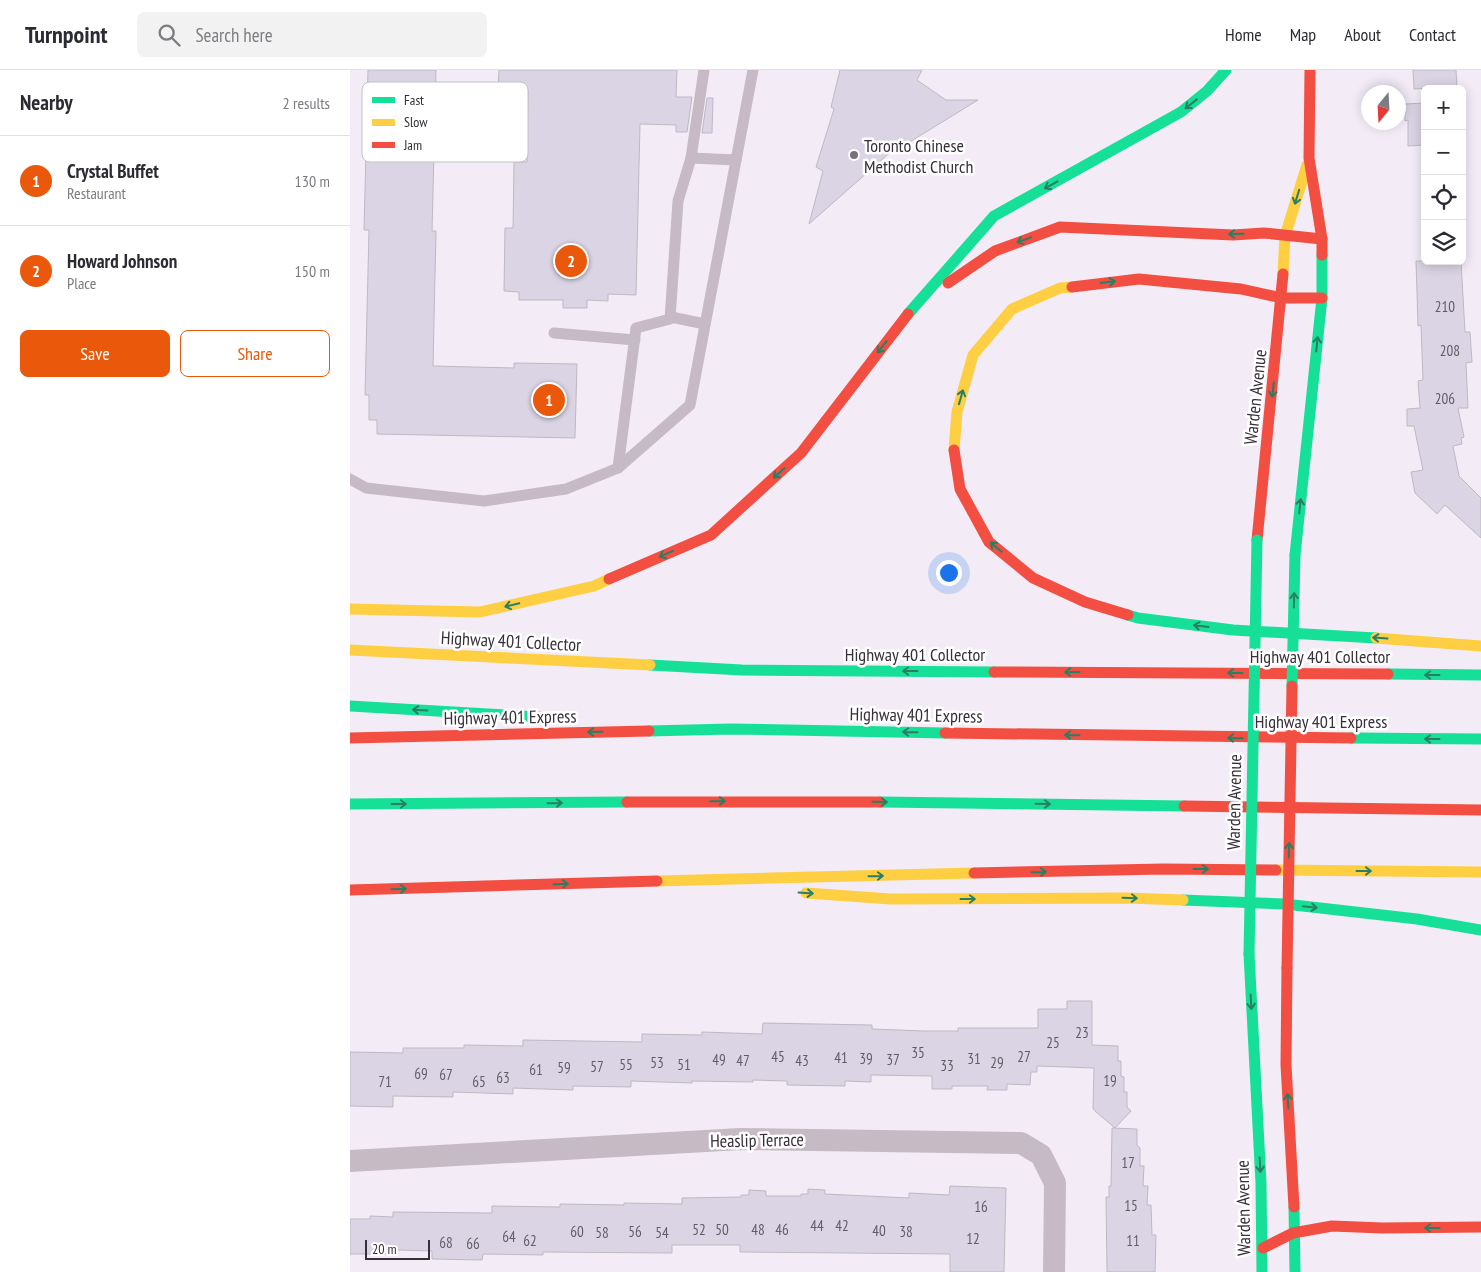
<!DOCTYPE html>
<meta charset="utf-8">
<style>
:root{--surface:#fff;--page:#f2f2f3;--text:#2b2b33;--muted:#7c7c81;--line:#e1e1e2;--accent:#ea580c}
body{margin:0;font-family:"PT Sans Narrow",sans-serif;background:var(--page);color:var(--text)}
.controls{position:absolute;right:15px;top:15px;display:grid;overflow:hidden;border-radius:8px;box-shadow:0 2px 12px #0003}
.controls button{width:45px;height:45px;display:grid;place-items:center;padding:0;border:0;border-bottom:1px solid var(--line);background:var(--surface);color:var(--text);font:25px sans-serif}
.compass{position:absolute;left:1011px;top:15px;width:45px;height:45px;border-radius:50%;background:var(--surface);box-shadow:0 2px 12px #0003;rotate:198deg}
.scale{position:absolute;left:15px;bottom:12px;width:65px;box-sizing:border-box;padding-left:5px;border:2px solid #37303a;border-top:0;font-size:14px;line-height:18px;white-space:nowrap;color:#37303a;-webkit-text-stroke:4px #fff;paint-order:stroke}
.you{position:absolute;left:598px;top:502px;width:18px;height:18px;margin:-12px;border:4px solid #fff;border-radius:50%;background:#1a73e8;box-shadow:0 0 0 8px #1a73e833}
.badge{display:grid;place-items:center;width:32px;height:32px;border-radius:50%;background:var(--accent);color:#fff;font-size:16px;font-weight:700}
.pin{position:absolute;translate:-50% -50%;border:2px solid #fff;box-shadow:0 1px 5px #0006}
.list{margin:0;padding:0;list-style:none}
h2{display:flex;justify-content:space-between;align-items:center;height:65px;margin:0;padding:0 20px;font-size:21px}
h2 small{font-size:16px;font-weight:400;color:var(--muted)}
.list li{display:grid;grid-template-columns:32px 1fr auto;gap:15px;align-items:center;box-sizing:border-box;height:90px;padding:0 20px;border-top:1px solid var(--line)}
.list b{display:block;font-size:19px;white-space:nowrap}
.list p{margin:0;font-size:16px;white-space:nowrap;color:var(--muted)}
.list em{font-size:16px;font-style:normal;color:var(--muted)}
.actions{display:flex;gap:10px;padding:15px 20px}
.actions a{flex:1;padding:11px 0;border:1px solid var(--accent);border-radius:8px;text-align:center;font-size:18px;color:var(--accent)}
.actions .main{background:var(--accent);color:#fff}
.icon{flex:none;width:28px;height:28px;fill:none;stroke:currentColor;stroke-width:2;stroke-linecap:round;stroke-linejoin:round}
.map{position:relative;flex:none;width:1131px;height:1202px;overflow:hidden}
header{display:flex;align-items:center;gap:30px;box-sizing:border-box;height:70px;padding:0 25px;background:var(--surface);border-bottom:1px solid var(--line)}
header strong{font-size:24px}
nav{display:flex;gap:28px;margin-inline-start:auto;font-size:18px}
.search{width:350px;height:45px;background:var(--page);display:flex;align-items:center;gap:12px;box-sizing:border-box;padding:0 18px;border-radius:8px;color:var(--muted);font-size:19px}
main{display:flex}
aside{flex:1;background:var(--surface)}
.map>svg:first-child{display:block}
.building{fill:#dad4e4;stroke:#bdb9c3}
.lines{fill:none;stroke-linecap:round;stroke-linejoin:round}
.lane{stroke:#c6bac4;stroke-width:11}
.street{stroke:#c6bac4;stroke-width:22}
.fast{stroke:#16e098;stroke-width:11}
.slow{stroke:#ffcf43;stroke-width:11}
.jam{stroke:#f24e42;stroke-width:11}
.fast-bridge{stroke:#16e098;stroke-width:11}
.jam-bridge{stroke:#f24e42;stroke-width:11}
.oneway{stroke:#287f64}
.poi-dot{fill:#79727c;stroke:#fff;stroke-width:2}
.labels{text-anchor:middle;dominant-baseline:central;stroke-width:5;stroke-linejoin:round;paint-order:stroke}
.number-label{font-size:15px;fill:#625c67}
.poi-label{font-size:18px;fill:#37303a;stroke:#fff;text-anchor:start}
.street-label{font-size:18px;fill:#37303a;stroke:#fff}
.key{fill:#fff;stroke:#c3c1c4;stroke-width:1}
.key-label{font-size:14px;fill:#37303a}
</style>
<header>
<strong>Turnpoint</strong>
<div class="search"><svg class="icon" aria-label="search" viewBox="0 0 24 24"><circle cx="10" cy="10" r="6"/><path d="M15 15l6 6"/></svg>Search here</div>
<nav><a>Home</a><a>Map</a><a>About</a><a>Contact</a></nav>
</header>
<main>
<aside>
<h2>Nearby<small>2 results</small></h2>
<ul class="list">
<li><span class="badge">1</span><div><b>Crystal Buffet</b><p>Restaurant</p></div><em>130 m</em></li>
<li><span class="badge">2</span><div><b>Howard Johnson</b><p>Place</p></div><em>150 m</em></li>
</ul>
<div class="actions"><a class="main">Save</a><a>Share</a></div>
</aside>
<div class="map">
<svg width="1131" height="1202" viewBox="0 0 1131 1202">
<rect width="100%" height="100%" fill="#f3ecf7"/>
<g class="building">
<polygon points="18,0 86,0 82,161 86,161 83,296 164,298 164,293 227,294 225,368 27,364 27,350 19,350 19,325 15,325 19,160 14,160"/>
<polygon points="149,0 327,0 326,27 342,27 337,62 326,62 326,55 290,54 286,225 258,224 258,231 237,230 237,238 213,238 213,230 169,230 169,222 154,221 155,158 163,158 164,92 177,92 178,20 148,20"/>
<polygon points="490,0 572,0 567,10 596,30 628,30 558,73 553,71 459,154 473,101 466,97 484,39 481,37"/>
<polygon points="1063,0 1106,0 1107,17 1064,19"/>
<polygon points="357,28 363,28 362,63 352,63"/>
<polygon points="1075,33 1075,75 1058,76 1058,50 1055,51 1055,34"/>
<polygon points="1066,191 1111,191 1115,262 1120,262 1122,292 1116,293 1118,338 1108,338 1114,367 1111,368 1112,374 1103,376 1109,406 1131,428 1131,468 1095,435 1087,444 1065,423 1061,402 1073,400 1064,356 1057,356 1057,339 1070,338 1068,311 1073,310 1071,255 1068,256"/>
<polygon points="717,931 742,931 742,975 768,976 768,991 771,991 771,1006 774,1007 774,1022 777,1022 777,1037 781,1041 765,1058 745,1041 743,1038 744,998 687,996 687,1002 681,1002 680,1015 657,1014 657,1020 637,1020 638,1016 602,1016 602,1019 582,1019 582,1006 521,1005 521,1012 495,1011 495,1016 437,1015 437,1011 403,1010 403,1012 342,1011 342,1013 281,1011 281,1017 223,1016 223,1020 163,1018 163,1024 103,1022 103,1027 43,1026 43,1037 0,1036 0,982 53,983 53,978 114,978 114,975 173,976 173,970 292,972 292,964 352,965 352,962 412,964 413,953 522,955 522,959 575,961 608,961 608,958 688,958 688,939 717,939"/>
<polygon points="762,1058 787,1059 787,1075 790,1078 790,1096 794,1096 793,1116 798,1116 797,1135 801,1135 802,1165 806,1165 805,1202 757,1202 756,1127 759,1127 759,1116 761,1116"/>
<polygon points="600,1116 656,1118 654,1202 600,1202 600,1184 390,1182 390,1175 322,1175 322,1183 193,1182 193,1185 133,1184 132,1190 82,1189 82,1181 47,1180 47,1184 0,1184 0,1149 20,1149 20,1146 43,1147 43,1142 142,1143 142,1136 210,1137 210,1134 274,1135 274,1133 332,1134 332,1128 391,1127 391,1125 399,1125 399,1120 416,1121 416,1126 451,1126 451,1124 458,1124 458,1119 475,1120 475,1124 559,1128 559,1123 599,1125"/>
</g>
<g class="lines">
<g class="lane">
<polyline points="341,88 386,90"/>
<polyline points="321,247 355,254"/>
<polyline points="204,263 285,270"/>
<polyline points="268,398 340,335 403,0"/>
<polyline points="0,409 16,418 134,431 216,419 268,398 286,258 320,249 328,131 341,88 354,0"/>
</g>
<polyline class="street" points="0,1091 391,1069 671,1073 691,1085 705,1113 704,1202"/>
<g class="fast">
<polyline points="558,244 644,146 831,42 857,21 876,0"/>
<polyline points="945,485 972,228 972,185"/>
<polyline points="778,545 788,548 883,560 1026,568"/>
<polyline points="300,595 392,600 644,602"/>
<polyline points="1038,604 1131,605"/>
<polyline points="0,636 190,647"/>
<polyline points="299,661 381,659 595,663"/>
<polyline points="1001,668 1131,669"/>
<polyline points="530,732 834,736"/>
<polyline points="0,734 277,732"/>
<polyline points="833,830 935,834 1067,849 1131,860"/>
<polyline points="899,884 911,1113 912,1202"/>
<polyline points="944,1137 945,1202"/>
</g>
<g class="slow">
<polyline points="933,204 935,166 957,95"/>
<polyline points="604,380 607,342 623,285 662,239 710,218 722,217"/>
<polyline points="0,539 130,542 244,516 259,509"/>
<polyline points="1026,568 1131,576"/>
<polyline points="0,580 300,595"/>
<polyline points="926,800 1131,802"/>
<polyline points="307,811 624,803"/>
<polyline points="456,823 541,829 776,828 833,830"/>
</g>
<g class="jam">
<polyline points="960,0 959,88 972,169 972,185"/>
<polyline points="598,213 645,181 710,157 883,165 914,163 972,169"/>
<polyline points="722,217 789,209 891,219 932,228 972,228"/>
<polyline points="604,380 610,419 639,472 683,508 735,532 778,545"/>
<polyline points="907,470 933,204"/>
<polyline points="259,509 361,465 451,383 558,244"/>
<polyline points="644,602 1038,604"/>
<polyline points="595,663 1001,668"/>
<polyline points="0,668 299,661"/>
<polyline points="277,732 530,732"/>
<polyline points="834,736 1131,740"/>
<polyline points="624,803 813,799 926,800"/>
<polyline points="0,820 307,811"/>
<polyline points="937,898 936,995 944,1137"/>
<polyline points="913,1178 943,1163 982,1156 1032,1158 1131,1157"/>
</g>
<g class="fast-bridge">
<polyline points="942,616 945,485"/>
<polyline points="899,884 907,470"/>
</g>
<polyline class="jam-bridge" points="937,898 942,616"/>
</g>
<defs><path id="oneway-shaft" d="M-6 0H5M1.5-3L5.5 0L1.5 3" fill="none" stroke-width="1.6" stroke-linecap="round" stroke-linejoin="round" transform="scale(1.25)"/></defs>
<g class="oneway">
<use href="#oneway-shaft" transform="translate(841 34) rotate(142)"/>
<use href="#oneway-shaft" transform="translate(701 115) rotate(151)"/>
<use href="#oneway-shaft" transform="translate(947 127) rotate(107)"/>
<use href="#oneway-shaft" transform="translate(886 164) rotate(179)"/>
<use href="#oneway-shaft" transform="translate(674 170) rotate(160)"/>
<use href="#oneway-shaft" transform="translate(758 212) rotate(-7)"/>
<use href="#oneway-shaft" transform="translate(967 274) rotate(-84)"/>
<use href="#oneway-shaft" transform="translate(532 277) rotate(128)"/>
<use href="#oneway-shaft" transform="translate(923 320) rotate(96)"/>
<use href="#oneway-shaft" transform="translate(611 327) rotate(-74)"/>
<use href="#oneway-shaft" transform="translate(429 403) rotate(138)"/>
<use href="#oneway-shaft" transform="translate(950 436) rotate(-84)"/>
<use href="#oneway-shaft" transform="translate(646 477) rotate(-140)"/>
<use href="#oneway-shaft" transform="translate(316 484) rotate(156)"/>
<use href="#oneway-shaft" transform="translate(944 530) rotate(-89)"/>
<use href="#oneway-shaft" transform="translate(162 535) rotate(167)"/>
<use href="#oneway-shaft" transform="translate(851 556) rotate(-173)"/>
<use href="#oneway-shaft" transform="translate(1030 568) rotate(-176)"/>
<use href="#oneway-shaft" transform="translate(560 601) rotate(-180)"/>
<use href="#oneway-shaft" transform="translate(722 602) rotate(-180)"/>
<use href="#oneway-shaft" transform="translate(885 603) rotate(-180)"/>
<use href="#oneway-shaft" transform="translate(1082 605) rotate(-180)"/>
<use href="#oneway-shaft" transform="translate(70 640) rotate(-177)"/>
<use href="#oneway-shaft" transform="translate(245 662) rotate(179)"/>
<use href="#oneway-shaft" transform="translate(560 662) rotate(-179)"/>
<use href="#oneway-shaft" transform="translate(722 665) rotate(-179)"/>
<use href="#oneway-shaft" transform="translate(885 668) rotate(-179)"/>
<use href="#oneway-shaft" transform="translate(1082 669) rotate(-180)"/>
<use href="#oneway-shaft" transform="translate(368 731) rotate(-1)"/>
<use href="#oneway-shaft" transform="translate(530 732) rotate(1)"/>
<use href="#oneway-shaft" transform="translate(205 733) rotate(-1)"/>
<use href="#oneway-shaft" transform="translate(49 734)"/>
<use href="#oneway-shaft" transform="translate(693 734) rotate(1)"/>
<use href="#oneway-shaft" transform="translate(939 780) rotate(-89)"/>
<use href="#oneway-shaft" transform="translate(851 799)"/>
<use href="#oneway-shaft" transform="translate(1014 801)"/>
<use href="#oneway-shaft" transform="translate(689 802) rotate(-1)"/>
<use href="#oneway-shaft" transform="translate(526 806) rotate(-1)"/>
<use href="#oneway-shaft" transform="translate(211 814) rotate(-2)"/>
<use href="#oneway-shaft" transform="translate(49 819) rotate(-2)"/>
<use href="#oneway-shaft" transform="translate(456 823) rotate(4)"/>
<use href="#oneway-shaft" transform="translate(780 828) rotate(2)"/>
<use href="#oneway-shaft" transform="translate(618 829)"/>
<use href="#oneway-shaft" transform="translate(960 837) rotate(6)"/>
<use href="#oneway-shaft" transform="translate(901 932) rotate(87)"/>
<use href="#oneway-shaft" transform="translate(938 1031) rotate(-93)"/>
<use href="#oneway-shaft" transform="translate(910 1095) rotate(87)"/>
<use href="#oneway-shaft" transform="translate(1082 1158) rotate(180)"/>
</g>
<circle class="poi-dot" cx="504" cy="85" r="5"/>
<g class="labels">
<g class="number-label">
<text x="1095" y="236">210</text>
<text x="1100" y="280">208</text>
<text x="1095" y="328">206</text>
<text x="732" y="962">23</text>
<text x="703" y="972">25</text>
<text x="568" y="982">35</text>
<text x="428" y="986">45</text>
<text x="674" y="986">27</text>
<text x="491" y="987">41</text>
<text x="516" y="988">39</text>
<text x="624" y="988">31</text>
<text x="369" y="989">49</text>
<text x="543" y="989">37</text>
<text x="393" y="990">47</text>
<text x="452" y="990">43</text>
<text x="307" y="992">53</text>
<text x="647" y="992">29</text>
<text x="276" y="994">55</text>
<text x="334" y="994">51</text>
<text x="597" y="995">33</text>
<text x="247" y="996">57</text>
<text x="214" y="997">59</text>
<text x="186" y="999">61</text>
<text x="71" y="1003">69</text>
<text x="96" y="1004">67</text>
<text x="153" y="1007">63</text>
<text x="760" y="1010">19</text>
<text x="35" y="1011">71</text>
<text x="129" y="1011">65</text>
<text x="778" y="1092">17</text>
<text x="781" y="1135">15</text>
<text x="631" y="1136">16</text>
<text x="467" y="1155">44</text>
<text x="492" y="1155">42</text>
<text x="349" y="1159">52</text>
<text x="372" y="1159">50</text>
<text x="408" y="1159">48</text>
<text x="432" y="1159">46</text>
<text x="529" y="1160">40</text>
<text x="227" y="1161">60</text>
<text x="285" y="1161">56</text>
<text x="556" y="1161">38</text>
<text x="252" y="1162">58</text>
<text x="312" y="1162">54</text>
<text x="159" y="1166">64</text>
<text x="623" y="1168">12</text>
<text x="180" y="1170">62</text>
<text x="783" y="1170">11</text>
<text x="96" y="1172">68</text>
<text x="123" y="1173">66</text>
</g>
<g class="poi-label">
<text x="514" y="75">Toronto Chinese<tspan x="514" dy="21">Methodist Church</tspan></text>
</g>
<g class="street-label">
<text transform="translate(905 327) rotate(-84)">Warden Avenue</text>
<text transform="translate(161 571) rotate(3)">Highway 401 Collector</text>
<text x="565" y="584">Highway 401 Collector</text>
<text x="970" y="586">Highway 401 Collector</text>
<text transform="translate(566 645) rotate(1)">Highway 401 Express</text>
<text transform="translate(160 647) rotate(-1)">Highway 401 Express</text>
<text x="971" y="651">Highway 401 Express</text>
<text transform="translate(884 732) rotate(-89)">Warden Avenue</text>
<text transform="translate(407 1070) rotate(-1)">Heaslip Terrace</text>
<text transform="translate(893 1138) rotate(-91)">Warden Avenue</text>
</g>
</g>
<rect x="12" y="12" width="166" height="80" rx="8" class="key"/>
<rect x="22" y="27" width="23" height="6" fill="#16e098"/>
<rect x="22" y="49" width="23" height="7" fill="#ffcf43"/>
<rect x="22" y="72" width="23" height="6" fill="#f24e42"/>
<g class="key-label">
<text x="54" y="35">Fast</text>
<text x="54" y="57">Slow</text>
<text x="54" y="80">Jam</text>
</g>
</svg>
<div class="controls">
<button>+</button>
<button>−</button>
<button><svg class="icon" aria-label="locate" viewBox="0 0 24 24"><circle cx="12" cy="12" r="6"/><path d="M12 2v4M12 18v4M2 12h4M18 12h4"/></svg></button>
<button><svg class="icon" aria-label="layers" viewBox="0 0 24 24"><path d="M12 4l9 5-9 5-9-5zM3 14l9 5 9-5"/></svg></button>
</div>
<svg class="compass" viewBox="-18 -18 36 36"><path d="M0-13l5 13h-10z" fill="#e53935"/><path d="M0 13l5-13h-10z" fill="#7c7c81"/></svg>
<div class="scale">20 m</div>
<div class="you"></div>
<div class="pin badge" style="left:199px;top:330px">1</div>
<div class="pin badge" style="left:221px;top:191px">2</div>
</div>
</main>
